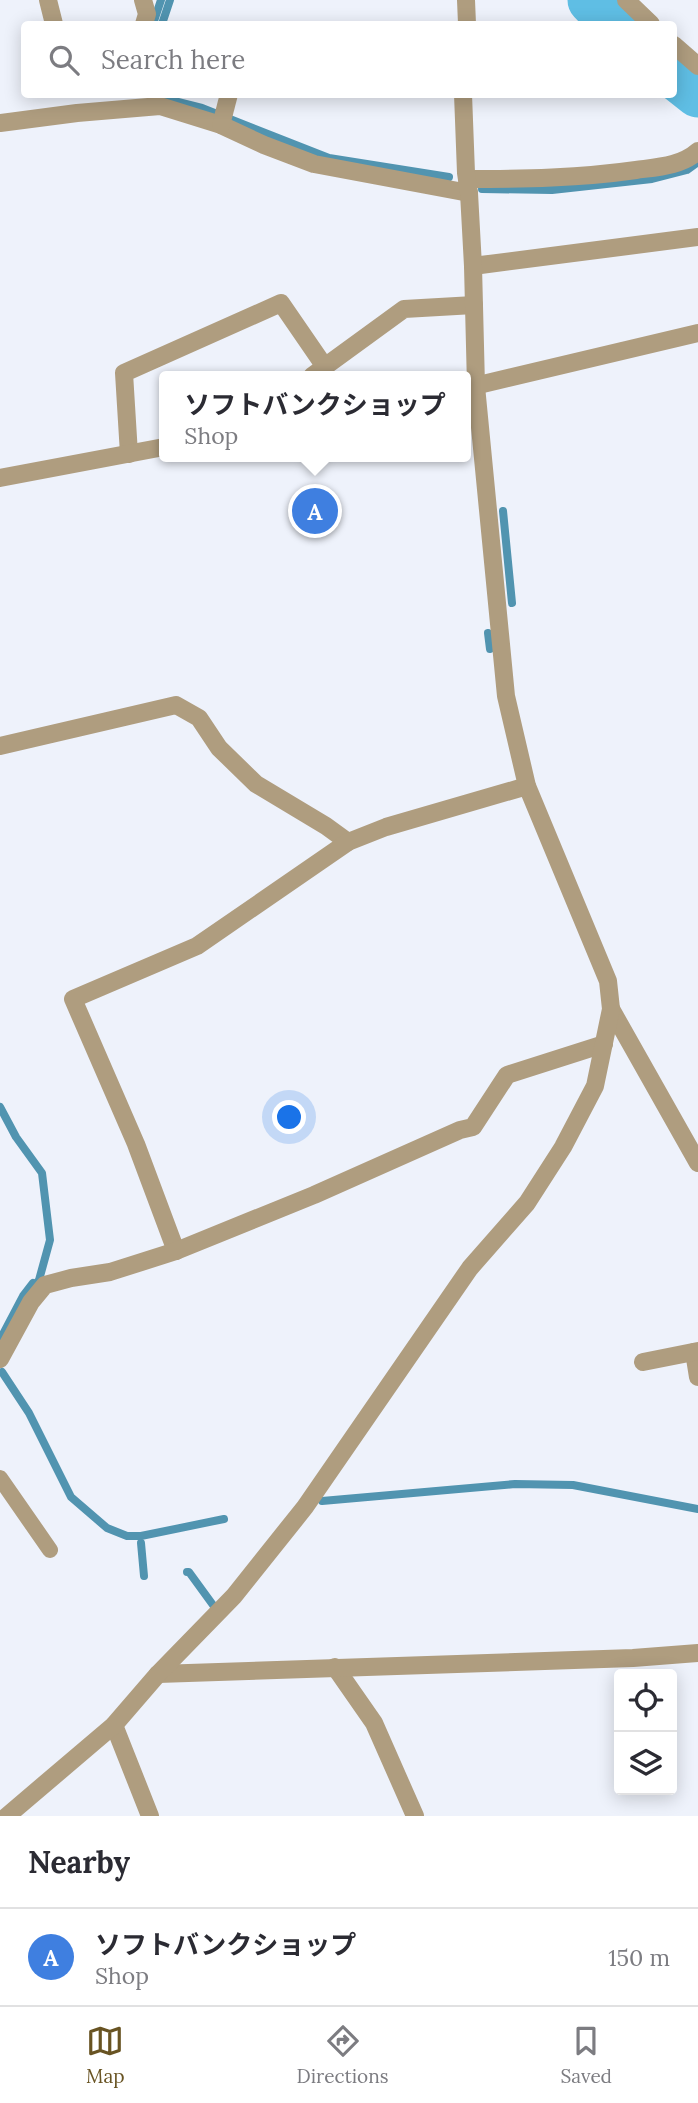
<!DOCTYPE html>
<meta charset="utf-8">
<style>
:root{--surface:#fff;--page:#f7f7f7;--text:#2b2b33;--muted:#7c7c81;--line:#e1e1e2;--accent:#685322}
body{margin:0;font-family:Lora,"Noto Sans JP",serif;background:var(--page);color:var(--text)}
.controls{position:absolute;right:21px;bottom:21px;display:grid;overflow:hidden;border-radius:7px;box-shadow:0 4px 18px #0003}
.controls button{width:63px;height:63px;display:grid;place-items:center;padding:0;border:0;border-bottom:2px solid var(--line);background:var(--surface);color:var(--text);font:35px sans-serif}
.you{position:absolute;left:290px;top:1118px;width:24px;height:24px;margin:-18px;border:5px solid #fff;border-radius:50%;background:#1a73e8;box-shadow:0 0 0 10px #1a73e833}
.badge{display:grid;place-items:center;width:46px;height:46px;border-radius:50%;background:var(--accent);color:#fff;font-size:23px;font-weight:700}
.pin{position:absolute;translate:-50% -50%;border:4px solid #fff;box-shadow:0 2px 7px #0006}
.popup{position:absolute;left:159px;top:371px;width:312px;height:91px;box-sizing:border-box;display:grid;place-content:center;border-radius:7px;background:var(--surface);filter:drop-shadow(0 2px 5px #0005);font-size:23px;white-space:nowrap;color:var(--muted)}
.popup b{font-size:26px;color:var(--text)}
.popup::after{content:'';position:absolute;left:50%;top:100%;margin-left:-14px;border:14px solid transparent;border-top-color:var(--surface)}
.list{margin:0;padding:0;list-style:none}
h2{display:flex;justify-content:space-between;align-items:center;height:91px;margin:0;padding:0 28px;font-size:30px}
h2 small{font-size:23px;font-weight:400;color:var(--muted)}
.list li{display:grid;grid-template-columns:46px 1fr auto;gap:21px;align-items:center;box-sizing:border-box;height:98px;padding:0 28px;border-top:2px solid var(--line)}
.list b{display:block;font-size:26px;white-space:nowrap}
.list p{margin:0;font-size:23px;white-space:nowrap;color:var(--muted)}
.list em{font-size:23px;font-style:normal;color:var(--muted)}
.icon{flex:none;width:38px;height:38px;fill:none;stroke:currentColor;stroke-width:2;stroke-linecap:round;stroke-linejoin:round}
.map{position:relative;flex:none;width:698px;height:1816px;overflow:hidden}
.search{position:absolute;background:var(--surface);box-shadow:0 4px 18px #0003;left:21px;right:21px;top:21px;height:77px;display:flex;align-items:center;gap:18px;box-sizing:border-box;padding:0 24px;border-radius:7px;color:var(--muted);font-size:26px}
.sheet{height:189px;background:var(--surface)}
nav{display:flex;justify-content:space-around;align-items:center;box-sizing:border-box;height:98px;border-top:2px solid var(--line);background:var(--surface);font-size:19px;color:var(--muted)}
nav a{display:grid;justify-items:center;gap:4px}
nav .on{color:var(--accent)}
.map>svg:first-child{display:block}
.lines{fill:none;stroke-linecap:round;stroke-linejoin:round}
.stream{stroke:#5194b0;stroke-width:8}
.river{stroke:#5fbee4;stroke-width:49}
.service{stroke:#af9d7f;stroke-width:16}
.minor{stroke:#af9d7f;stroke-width:18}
.tertiary{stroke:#af9d7f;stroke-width:18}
</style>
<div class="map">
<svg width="698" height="1816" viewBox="0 0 698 1816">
<rect width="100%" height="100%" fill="#eef2fb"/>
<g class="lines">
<g class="stream">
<polyline points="153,24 161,0"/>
<polyline points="162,24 170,0"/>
<polyline points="162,98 202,108 329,158 449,177"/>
<polyline points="482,189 552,190 652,179 687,170 698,162"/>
<polyline points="503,511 512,603"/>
<polyline points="488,633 490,649"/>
<polyline points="0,1107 16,1137 42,1173 50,1240 39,1280 33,1287"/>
<polyline points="0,1340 23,1296 33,1283"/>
<polyline points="2,1372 29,1413 71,1497 107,1528 127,1536 141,1536 224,1519"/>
<polyline points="322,1501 515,1484 573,1485 698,1509"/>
<polyline points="141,1543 144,1576"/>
<polyline points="187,1572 189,1572 213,1605"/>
</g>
<g class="river">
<polyline points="592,0 615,24"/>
<polyline points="674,74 698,93"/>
</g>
<polyline class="service" points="0,1478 50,1550"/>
<g class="minor">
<polyline points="48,0 54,24"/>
<polyline points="143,0 147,14 144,24"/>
<polyline points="466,0 467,24"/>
<polyline points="626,0 651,24"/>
<polyline points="674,45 698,66"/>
<polyline points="0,123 77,113 160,106 221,125 264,145 314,164 469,193"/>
<polyline points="221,125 229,94"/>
<path d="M467,179c57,0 113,-1 169,-9 22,-3 45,-4 62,-19"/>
<polyline points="473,266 698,237"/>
<polyline points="312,376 404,309 474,305"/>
<polyline points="129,454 124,373 281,303 325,367"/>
<polyline points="0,746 176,705 199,718 219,748 256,784 326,826 348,842"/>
<polyline points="611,1009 698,1163"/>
<polyline points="176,1251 136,1144 73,999 197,946 348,842 386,827 527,786"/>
<polyline points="694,1352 698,1377"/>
<polyline points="0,1359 31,1302 45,1285 71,1278 110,1272 176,1251 314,1195 460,1130 473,1127 507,1075 604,1044"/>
<polyline points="643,1362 698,1351"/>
<polyline points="335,1667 374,1723 415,1816"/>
<polyline points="158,1674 633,1658 698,1653"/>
<polyline points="114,1725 150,1816"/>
<polyline points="7,1816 114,1725 158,1674 234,1596 305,1507 470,1268 527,1203 563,1147 595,1086 611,1009 608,981 527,786 506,696 476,386 473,266 469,193 466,173 463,94"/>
</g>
<g class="tertiary">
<polyline points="466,388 698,333"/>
<polyline points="0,478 164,447"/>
</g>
</g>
</svg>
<div class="controls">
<button><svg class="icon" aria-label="locate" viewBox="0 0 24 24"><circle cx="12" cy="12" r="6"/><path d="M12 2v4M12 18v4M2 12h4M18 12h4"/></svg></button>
<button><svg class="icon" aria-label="layers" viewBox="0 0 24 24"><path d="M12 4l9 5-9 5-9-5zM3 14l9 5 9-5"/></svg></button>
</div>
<div class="you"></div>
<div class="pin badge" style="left:315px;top:511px;background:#3f7fe0">A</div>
<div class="popup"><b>ソフトバンクショップ</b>Shop</div>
<div class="search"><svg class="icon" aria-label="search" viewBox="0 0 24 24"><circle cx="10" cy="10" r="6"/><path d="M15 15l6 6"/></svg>Search here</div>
</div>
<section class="sheet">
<h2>Nearby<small></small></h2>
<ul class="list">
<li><span class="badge" style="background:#3f7fe0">A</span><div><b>ソフトバンクショップ</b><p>Shop</p></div><em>150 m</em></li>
</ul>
</section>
<nav>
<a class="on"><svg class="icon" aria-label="map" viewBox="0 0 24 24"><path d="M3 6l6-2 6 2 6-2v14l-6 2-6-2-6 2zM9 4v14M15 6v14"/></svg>Map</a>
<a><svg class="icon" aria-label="directions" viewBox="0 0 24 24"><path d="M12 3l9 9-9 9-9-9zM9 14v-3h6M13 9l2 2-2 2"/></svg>Directions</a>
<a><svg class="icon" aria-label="saved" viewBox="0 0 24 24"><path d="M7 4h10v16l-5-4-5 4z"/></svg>Saved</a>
</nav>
